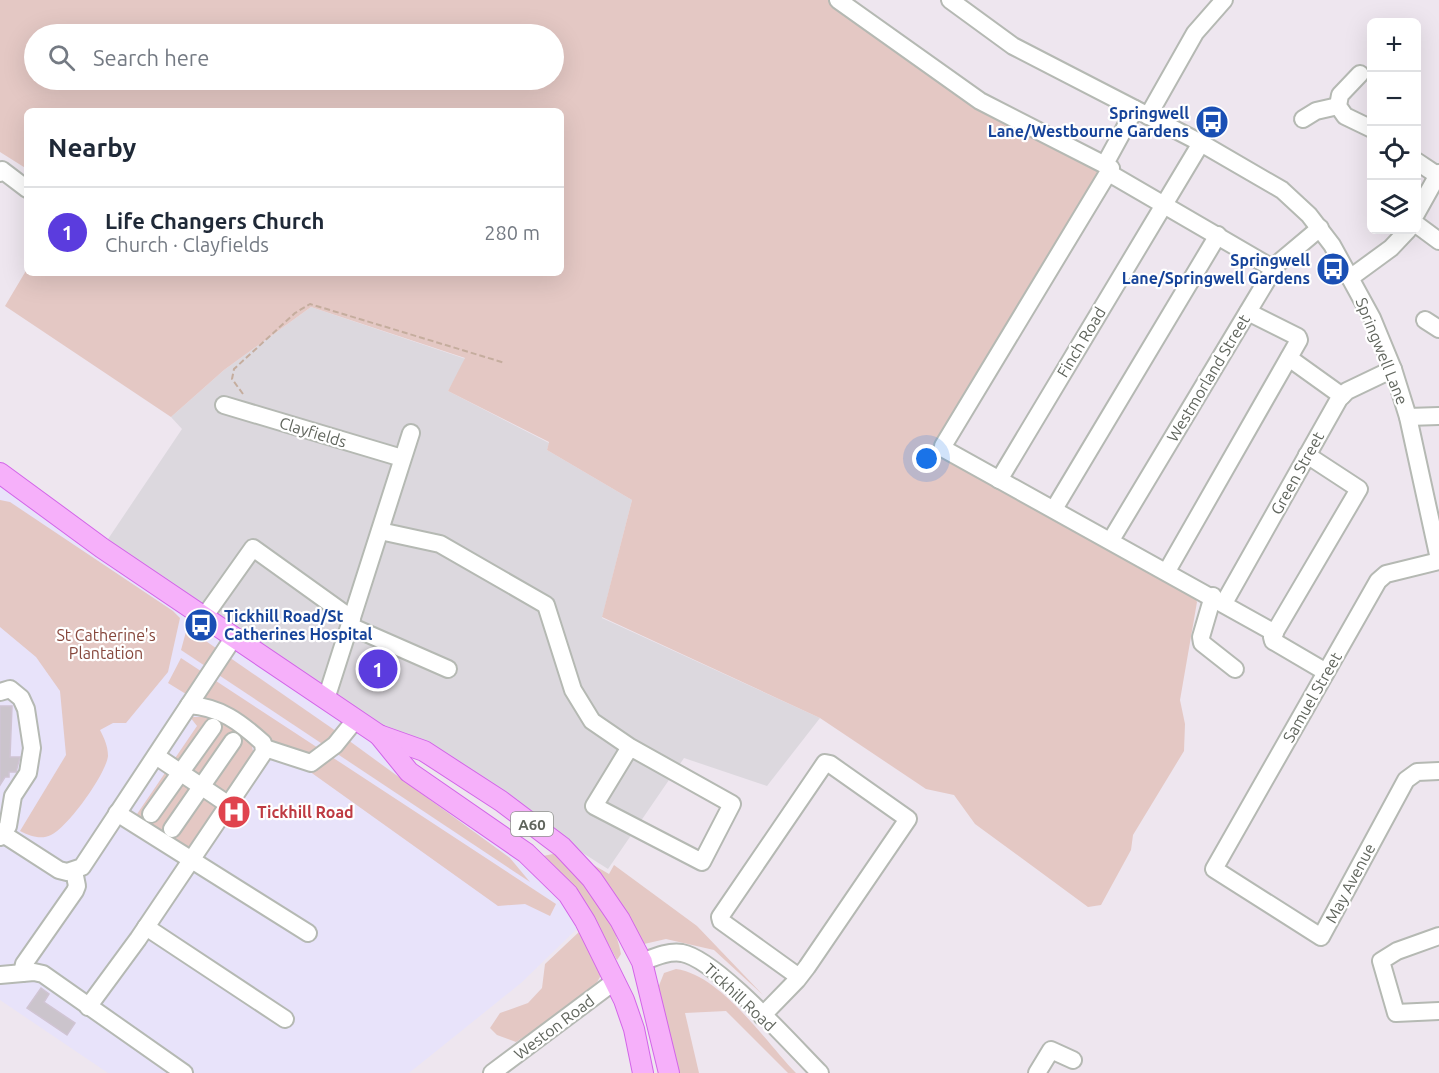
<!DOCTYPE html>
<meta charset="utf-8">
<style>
:root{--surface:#fff;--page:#f2f2f3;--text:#1f2937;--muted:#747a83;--line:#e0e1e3;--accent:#5b3cde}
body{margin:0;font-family:Ubuntu,sans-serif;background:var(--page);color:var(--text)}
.controls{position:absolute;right:18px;top:18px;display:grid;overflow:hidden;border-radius:9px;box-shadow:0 6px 24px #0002}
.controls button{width:54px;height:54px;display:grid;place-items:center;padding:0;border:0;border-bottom:2px solid var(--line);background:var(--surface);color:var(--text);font:30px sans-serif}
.you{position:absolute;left:927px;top:459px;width:21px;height:21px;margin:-15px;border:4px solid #fff;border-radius:50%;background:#1a73e8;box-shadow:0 0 0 9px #1a73e833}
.badge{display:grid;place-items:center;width:39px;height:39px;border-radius:50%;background:var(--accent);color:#fff;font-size:20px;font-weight:700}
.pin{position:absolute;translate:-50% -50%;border:3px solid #fff;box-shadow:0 2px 6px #0006}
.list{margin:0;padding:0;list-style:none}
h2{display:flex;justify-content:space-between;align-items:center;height:78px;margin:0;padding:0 24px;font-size:26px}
h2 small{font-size:20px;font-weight:400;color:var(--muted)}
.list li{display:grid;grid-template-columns:39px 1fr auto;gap:18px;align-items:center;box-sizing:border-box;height:90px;padding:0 24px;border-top:2px solid var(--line)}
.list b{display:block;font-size:22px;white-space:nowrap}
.list p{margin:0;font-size:20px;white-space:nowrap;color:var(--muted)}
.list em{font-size:20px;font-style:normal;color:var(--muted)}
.icon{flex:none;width:33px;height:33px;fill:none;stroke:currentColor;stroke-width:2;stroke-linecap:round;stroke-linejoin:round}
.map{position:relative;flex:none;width:1439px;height:1073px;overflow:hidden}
.search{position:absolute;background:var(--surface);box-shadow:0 6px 24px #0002;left:24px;top:24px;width:540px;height:66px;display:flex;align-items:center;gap:15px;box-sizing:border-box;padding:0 21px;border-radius:33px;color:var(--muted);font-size:22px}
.panel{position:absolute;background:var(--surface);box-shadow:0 6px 24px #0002;left:24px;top:108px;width:540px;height:168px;border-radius:9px}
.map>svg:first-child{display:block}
.industrial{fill:#dcd8de}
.medical{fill:#e8e3fa}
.green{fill:#e4c8c4;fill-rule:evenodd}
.building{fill:#cbc4cc;stroke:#d0c4d3;stroke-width:1.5}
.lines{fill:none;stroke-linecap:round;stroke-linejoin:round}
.minor-casing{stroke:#b5b9b3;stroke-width:20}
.major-casing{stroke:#d265e8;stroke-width:22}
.path{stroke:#c5ad9e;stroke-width:2;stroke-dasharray:6 3;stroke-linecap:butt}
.minor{stroke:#fff;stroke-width:16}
.major{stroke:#f6b0fa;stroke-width:20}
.labels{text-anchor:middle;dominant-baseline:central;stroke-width:4.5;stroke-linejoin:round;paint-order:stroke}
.shield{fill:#fff;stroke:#90938e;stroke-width:1.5}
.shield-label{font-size:15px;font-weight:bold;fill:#60655d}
.transit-label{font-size:16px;font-weight:bold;fill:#164399;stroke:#fff;text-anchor:end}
.street-label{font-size:16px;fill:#60655d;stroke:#fff}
.park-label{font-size:16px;fill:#86473c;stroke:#fff}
.health-label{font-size:16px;font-weight:bold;fill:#be3a42;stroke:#fff;text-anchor:start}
</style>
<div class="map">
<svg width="1439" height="1073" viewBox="0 0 1439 1073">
<rect width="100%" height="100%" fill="#eee6ef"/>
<polygon class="industrial" points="311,307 466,359 448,391 549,443 547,450 632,500 602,618 820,718 767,786 684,758 608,869 102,548 182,429 171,417 224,370"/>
<polygon class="medical" points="0,473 379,735 409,772 526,853 585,921 521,983 409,1073 108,1073 0,1000"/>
<g class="green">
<path d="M0,0h828l169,114 107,57 -168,279 259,148 2,4 -17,98 5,24 -1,27 -51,84 -2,15 -30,55 -13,2 -113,-83 -21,-29 -28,-6 -106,-71 -218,-101 30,-117 -85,-50 2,-8 -101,-51 17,-33 -154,-51 -87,63 -53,47 -166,-111 22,-37v4h534v-162h-534v58l-27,-17zM34,34h520v46h-520z"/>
<path d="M0,500l10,2 163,109 7,7 -12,54 -42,51h-13l-13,7c4,8 8,16 8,26 -2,18 -40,71 -57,79 -10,5 -21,1 -31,-4l46,-76 -6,-64 -24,-34 -36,-30z"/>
<polygon points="187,628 333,729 510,858 530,882 181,650"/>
<polygon points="181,658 556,904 550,916 525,904 498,906 295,761 168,683"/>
<polygon points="190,717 213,717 251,742 256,764 193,856 135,817 197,726"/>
<path d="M558,853c26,31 56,60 63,101l-4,6c-21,-41 -42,-70 -74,-104z"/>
<polygon points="585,860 609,874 614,865 697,926 763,995 714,950 666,939 644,944"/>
<path d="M580,931l22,41c-8,27 -61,54 -86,70l-19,-7 -7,-7 10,-15 28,-10 14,-15 3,-24z"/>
<path d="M676,969c45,6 89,72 120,104h-8l-62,-62 -41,2 14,60h-20l-21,-85 6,-15z"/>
</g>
<g class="building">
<polygon points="0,706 12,706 10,757 20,757 16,772 9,772 9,777 5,777 0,785"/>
<polygon points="41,988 49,994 44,1002 75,1023 67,1035 27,1008"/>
</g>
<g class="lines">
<defs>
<g id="minor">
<polyline points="838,0 980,101 1111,168 943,446 944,449 1275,633"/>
<polyline points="950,0 1013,46 1201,143 1282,190 1309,215 1332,245 1372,318 1393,369 1408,417 1439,559"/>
<polyline points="1360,74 1340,95 1338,106 1345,116 1372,129"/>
<polyline points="1148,116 1195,33 1224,0"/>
<polyline points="1303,119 1316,111 1338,106"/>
<polyline points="1416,161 1437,175"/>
<polyline points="1105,164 1135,109"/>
<polyline points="0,173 2,170 27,189"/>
<polyline points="1109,173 1274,269"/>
<polyline points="1416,214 1439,173"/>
<polyline points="1416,224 1439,241"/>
<polyline points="1350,278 1391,248 1408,230"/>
<polyline points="1425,320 1439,329"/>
<polyline points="1289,358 1342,396"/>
<polyline points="224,405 402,458"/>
<polyline points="1408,417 1439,416"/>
<polyline points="1307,455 1359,489 1272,637 1273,641 1326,672"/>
<polyline points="999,480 1201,143"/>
<polyline points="1054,509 1218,235"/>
<polyline points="380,531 440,544 546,605 573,690 592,721 630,747 732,804 702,862 594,806 630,747"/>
<polyline points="1111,540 1276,265 1320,228"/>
<polyline points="1439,561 1386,574 1378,581 1214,869 1321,937 1406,780 1417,772 1439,771"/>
<polyline points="1167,571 1299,340 1298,337 1248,312"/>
<polyline points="1213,596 1201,637 1202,643 1235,669"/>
<polyline points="1224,603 1339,399 1347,391 1393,369"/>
<polyline points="204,617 253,548 352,619"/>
<polyline points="350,626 448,669"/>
<polyline points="0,692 10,689 21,698 26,709 32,748 28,773 13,796 8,826 0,837"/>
<polyline points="326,699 411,433"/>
<polyline points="265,748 311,763 335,745 356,719"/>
<polyline points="156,756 229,805"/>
<polyline points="117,813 308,933"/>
<polyline points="151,814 213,727"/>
<polyline points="172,829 233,741"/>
<polyline points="3,834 59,870 67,872 82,867 234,637"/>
<polyline points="146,927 285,1019"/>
<polyline points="1439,936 1397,951 1381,961 1396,1013 1439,1011"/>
<path d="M642,962c13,-5 26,-11 40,-9 34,6 111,93 138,120"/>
<polyline points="22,973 24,964 75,891 77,886 74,871"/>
<polyline points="0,975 34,972 43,974 184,1073"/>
<path d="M88,1007l50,-68 126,-187 -1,-9c-23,-21 -43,-36 -74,-38"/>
<polyline points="762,1016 797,980 807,967 908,819 830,764 825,763 720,917 721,921 799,977"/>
<polyline points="492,1073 615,981"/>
<polyline points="1037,1073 1051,1050 1073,1060"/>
</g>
<g id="major">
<polyline points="0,473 102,548 379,735 424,751 501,801 562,847 592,879 620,920 642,962 669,1073"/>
<polyline points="379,735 409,772 526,853 568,894 585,921 624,1000 634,1029 643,1073"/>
</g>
</defs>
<use href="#minor" class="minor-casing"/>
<use href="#major" class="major-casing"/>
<polyline class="path" points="243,394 232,379 234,369 295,313 310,304 505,363"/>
<use href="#minor" class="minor"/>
<use href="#major" class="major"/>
</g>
<defs>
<symbol id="bus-disc" viewBox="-11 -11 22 22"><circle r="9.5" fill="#1a4fb4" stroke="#fff"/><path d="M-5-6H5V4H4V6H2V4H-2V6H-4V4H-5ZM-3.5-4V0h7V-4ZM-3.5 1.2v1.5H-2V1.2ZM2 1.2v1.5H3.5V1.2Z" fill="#fff"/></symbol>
<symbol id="hospital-disc" viewBox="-11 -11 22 22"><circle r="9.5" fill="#e0444e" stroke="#fff"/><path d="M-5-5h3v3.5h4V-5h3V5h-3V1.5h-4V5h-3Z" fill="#fff"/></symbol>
</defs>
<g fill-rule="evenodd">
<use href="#bus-disc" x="1193" y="103" width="38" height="38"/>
<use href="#bus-disc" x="1314" y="250" width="38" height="38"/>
<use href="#bus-disc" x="182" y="606" width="38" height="38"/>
<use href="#hospital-disc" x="215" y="793" width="38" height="38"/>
</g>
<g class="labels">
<rect class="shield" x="511" y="812" width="42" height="24" rx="4.5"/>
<g class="shield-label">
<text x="532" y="824">A60</text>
</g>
<g class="transit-label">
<text x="1189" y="113">Springwell<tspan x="1189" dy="18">Lane/Westbourne Gardens</tspan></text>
<text x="1310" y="260">Springwell<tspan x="1310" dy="18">Lane/Springwell Gardens</tspan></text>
<text x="224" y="616" text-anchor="start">Tickhill Road/St<tspan x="224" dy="18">Catherines Hospital</tspan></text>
</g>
<g class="street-label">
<text transform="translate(1081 342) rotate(-59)">Finch Road</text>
<text transform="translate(1382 351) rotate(68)">Springwell Lane</text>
<text transform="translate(1208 378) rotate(-59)">Westmorland Street</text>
<text transform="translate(313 432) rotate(17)">Clayfields</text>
<text transform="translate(1297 473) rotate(-61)">Green Street</text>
<text transform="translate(1312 697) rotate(-60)">Samuel Street</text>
<text transform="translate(1350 883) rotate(-62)">May Avenue</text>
<text transform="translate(740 997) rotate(43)">Tickhill Road</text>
<text transform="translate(554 1027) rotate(-37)">Weston Road</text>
</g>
<g class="park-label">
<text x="106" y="635">St Catherine's<tspan x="106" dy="18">Plantation</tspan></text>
</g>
<g class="health-label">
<text x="257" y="812">Tickhill Road</text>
</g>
</g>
</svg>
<div class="controls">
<button>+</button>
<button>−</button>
<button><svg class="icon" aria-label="locate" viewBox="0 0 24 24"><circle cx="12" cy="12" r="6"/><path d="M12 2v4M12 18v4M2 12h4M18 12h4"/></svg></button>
<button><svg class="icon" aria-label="layers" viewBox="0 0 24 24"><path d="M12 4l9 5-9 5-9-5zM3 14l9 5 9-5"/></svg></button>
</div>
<div class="you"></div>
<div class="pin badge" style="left:378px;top:669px">1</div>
<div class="search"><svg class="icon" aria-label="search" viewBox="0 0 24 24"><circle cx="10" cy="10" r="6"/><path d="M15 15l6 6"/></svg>Search here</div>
<section class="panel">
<h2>Nearby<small></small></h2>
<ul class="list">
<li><span class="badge">1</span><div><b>Life Changers Church</b><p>Church · Clayfields</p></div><em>280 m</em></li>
</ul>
</section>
</div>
